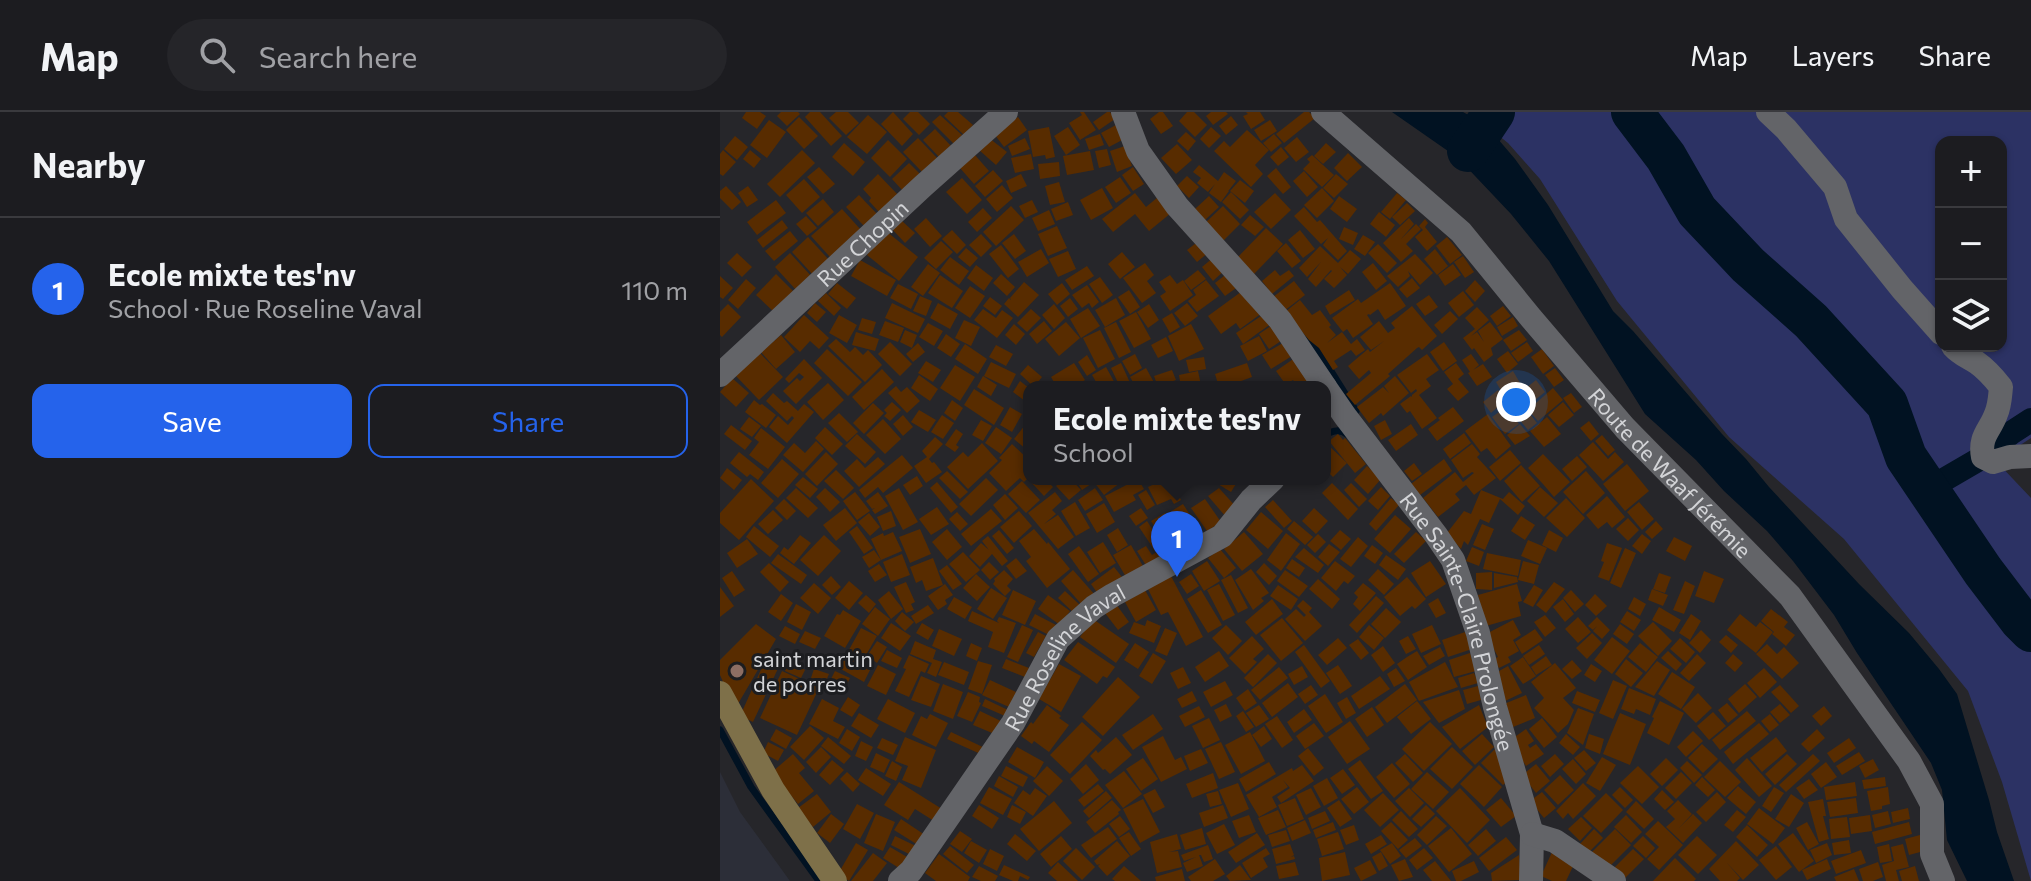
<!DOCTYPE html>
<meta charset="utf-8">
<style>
:root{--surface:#1c1c20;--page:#252529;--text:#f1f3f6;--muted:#a0a1a5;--line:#3a3a3e;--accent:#2563eb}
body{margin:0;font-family:Commissioner,sans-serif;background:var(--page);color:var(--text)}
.controls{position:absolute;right:24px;top:24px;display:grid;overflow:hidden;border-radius:16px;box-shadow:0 2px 6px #0004}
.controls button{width:72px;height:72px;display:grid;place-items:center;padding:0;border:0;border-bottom:2px solid var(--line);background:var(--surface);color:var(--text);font:40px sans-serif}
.you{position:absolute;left:796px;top:290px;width:28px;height:28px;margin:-20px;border:6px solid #fff;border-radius:50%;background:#1a73e8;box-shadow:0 0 0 12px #1a73e833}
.badge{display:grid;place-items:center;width:52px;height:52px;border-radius:50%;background:var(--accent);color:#fff;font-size:26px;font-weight:700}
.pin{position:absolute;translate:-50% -66px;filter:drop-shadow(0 2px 4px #0008)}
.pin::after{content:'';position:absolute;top:42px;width:28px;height:24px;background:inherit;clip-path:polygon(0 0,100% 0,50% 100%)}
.popup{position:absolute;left:303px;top:269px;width:308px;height:104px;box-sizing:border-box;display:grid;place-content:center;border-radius:16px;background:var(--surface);filter:drop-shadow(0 2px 6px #0005);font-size:26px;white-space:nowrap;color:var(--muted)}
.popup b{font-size:30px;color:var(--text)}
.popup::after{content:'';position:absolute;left:50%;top:100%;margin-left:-16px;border:16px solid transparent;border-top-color:var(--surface)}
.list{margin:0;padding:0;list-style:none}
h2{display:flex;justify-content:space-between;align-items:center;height:104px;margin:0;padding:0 32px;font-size:34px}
h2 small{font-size:26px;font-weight:400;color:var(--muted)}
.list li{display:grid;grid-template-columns:52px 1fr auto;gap:24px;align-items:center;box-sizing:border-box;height:144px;padding:0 32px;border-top:2px solid var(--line)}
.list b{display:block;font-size:30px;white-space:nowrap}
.list p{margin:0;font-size:26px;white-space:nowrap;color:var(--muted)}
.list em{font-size:26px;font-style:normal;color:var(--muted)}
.actions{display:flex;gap:16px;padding:24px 32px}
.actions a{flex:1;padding:18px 0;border:2px solid var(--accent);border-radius:16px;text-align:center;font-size:28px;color:var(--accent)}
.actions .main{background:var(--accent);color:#fff}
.icon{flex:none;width:44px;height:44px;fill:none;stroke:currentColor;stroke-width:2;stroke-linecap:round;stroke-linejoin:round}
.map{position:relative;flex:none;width:1311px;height:769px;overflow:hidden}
header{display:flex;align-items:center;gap:48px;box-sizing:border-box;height:112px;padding:0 40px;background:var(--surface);border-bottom:2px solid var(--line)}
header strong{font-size:38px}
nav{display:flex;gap:44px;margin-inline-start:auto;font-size:28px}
.search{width:560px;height:72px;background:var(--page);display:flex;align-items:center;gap:20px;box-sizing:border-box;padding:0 28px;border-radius:44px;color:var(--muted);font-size:30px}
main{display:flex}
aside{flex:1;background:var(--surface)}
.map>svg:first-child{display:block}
.built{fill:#2c2e38}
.green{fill:#2c3264;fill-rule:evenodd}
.water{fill:#011222}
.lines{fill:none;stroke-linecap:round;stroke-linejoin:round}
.stream{stroke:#011222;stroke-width:7}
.canal{stroke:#011222;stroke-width:24}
.river{stroke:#011222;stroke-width:42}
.building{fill:#582c00}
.street{stroke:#636468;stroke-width:24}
.secondary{stroke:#7e7049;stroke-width:24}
.education-dot{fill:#8d6e63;stroke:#1c1d20;stroke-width:3}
.labels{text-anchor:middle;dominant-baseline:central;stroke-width:6;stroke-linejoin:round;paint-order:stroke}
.street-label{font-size:22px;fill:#d3d4d7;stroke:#1c1d20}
.poi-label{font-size:22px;fill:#d3d4d7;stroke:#1c1d20;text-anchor:start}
</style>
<header>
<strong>Map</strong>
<div class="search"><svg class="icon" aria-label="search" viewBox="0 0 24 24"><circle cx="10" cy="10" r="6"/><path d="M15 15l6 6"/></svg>Search here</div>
<nav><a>Map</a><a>Layers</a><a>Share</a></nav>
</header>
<main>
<aside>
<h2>Nearby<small></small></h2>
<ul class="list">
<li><span class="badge">1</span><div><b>Ecole mixte tes'nv</b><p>School · Rue Roseline Vaval</p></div><em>110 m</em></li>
</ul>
<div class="actions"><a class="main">Save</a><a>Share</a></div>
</aside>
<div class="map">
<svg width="1311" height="769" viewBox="0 0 1311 769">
<rect width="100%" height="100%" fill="#26262a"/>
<polygon class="built" points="0,660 20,700 70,769 0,769"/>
<path class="green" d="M749,0h562v326l-35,23 35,37v383l-29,-99 -34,-91 -124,-152 -115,-102 -112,-136 -77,-122 -32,-36zM1221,30h60v204h-60z"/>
<polygon class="water" points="672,0 743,0 766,13 795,47 828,93 893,199 913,219 1002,322 1026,347 1049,375 1139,472 1189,521 1219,557 1237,582 1269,688 1277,720 1294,769 1247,769 1227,728 1222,678 1211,651 1137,541 1114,503 1073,449 1047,419 1004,379 976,348 925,302 829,149 791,102 738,46"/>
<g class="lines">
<g class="stream">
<polyline points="582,221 599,240 636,299"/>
<path d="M605,323c9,-5 15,-6 23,0"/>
<polyline points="0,618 31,675 99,769"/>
</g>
<polyline class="canal" points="1208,377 1263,345 1291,321 1311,308"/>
<g class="river">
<polyline points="912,0 946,45 977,99 1028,153 1091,209 1167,292 1186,345 1263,459 1301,509 1311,519"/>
<polyline points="748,39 774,0"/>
</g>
</g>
<g class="building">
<polygon points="26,0 40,0 46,4 37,17 22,6"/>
<polygon points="61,0 78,0 80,2 67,14 57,4"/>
<polygon points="90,0 100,0 122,24 111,34 85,5"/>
<polygon points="116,0 128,0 139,11 126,23 109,6"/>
<polygon points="173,0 193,22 182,34 161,12"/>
<polygon points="190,0 198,0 210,12 199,23 183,7"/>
<polygon points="228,0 238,0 253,13 244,23 224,4"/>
<polygon points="360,0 364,0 376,18 360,28 349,11 362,3"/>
<polygon points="387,0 390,0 395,7 379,18 373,10"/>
<polygon points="439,0 443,0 453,14 441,22 430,7"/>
<polygon points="467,0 474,0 487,13 475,25 459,9"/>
<polygon points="491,0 506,0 508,2 493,13 486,4"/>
<polygon points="526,0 540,0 545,8 531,17 523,4 528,2"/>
<polygon points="584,0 589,0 595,6 564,31 556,22"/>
<polygon points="148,3 167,20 147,42 127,25"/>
<polygon points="220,3 242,23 234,32 212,10"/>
<polygon points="511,4 518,13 506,23 499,14"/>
<polygon points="79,5 98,24 84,37 66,18"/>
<polygon points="298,5 307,18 284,35 275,23"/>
<polygon points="49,8 66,20 47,46 30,33"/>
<polygon points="550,8 557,19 541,29 534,18"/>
<polygon points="396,13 404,27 389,35 381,21"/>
<polygon points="329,15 335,45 326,47 325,43 313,45 308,19"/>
<polygon points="348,15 360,33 346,43 334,24"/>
<polygon points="491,15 501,24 489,36 480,27"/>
<polygon points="215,17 231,34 219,45 203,28"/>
<polygon points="527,18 549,38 535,53 543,62 531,75 494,39 504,29 510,35"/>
<polygon points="466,20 476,29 468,39 457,29"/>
<polygon points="380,22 384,33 369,38 365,27"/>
<polygon points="554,22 562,31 551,40 543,31"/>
<polygon points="15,24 28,35 17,48 4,37"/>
<polygon points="577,25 589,40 576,50 564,36"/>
<polygon points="198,26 217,46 202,60 183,40"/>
<polygon points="269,26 287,40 276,53 259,38"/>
<polygon points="305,26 310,37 292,44 288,34"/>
<polygon points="168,28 187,47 170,65 151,46"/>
<polygon points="124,31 145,50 133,64 112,45"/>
<polygon points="606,31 616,40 603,52 594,44"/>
<polygon points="457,32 472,48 456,62 441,46"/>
<polygon points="405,34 412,54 397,60 390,39"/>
<polygon points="561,35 569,45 558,54 550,45"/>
<polygon points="387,37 391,53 379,56 375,39"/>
<polygon points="3,38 16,50 3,64 0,62 0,42"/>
<polygon points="30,38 41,47 34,56 23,47"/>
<polygon points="82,38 95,51 60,85 47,72"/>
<polygon points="370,39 374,58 347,63 343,44"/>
<polygon points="628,41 642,55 627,69 614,56"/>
<polygon points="311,42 314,57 295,61 291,46"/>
<polygon points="255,43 269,59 254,72 240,56"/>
<polygon points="592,43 614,63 602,75 583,57 590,50 587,47"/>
<polygon points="339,50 340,64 320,67 318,52"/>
<polygon points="189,51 200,62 183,79 172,67"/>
<polygon points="479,53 498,69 504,60 516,69 509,78 508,78 509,79 501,90 489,81 495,72 488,80 477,71 481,66 473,60"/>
<polygon points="99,55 115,72 103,82 87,65"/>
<polygon points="413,55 424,72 413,79 402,63"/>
<polygon points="556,56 571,75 563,82 547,64"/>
<polygon points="273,58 283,69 265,85 255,74"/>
<polygon points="584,59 598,75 587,85 573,69"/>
<polygon points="158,62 178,83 159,100 149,89 151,86 143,77"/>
<polygon points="301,62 307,74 291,81 286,69"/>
<polygon points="616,62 628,72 614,86 603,76"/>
<polygon points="467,64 479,75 469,86 457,74"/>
<polygon points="400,65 411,81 396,91 385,75"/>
<polygon points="242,66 262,88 247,102 226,80"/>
<polygon points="84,67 100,85 82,101 66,83"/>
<polygon points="520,68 534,79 525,91 510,79"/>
<polygon points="339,70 345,90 330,93 325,74"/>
<polygon points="282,73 293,86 277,100 266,87"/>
<polygon points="6,74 21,90 12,98 0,86 0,79"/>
<polygon points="28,74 38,88 27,95 18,81"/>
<polygon points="382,76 393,96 371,108 360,88"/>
<polygon points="602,76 614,89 597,106 584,93"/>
<polygon points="511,80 529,98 520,107 502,90"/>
<polygon points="415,81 426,95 438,85 451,101 429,119 415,102 393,120 382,107"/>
<polygon points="555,81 571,98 551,117 534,100"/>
<polygon points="677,81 686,88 670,107 661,100"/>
<polygon points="139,83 157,102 144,114 126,95"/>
<polygon points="489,84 499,95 485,108 475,97"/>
<polygon points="619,84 637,97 627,110 610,97"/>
<polygon points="103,87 114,100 98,114 86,101"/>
<polygon points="56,88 66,101 37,123 27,110"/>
<polygon points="312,88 318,100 305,106 299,94"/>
<polygon points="348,90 353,103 336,109 331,97"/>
<polygon points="687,91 695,99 680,113 672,105"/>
<polygon points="291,94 304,108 276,134 263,120"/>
<polygon points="503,94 520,112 503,129 485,111"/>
<polygon points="584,95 597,110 600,108 627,139 618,148 603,133 608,126 601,132 574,104"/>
<polygon points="263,96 272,106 257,120 248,110"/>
<polygon points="122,97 141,118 110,145 91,124"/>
<polygon points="329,98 335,112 318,119 312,106"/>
<polygon points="659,100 675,113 666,125 650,112"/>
<polygon points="530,103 544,115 535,124 521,113"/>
<polygon points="86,104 97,116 87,124 76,112"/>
<polygon points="206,106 222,124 210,135 194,117"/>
<polygon points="689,106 694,112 681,127 696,112 701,117 686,132 693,139 681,150 663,131"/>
<polygon points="705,107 708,111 705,115 717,130 707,139 695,125 703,118 699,114"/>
<polygon points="62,108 68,116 43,136 37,128"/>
<polygon points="181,108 195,121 185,131 172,117"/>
<polygon points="337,114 347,136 328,144 318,122"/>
<polygon points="624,115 638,121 633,133 619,127"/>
<polygon points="546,116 563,132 534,162 517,146"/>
<polygon points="232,118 246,133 237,142 222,127"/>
<polygon points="580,118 595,137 583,146 568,128"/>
<polygon points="70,119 78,129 54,149 45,139"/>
<polygon points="166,119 198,145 179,169 147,143"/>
<polygon points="261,122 272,134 261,145 249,133"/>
<polygon points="294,122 306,139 295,147 282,131"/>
<polygon points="643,123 655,130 645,144 634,137"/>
<polygon points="88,125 110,149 94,164 72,140"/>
<polygon points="727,125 742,143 730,152 716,134"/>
<polygon points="480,128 489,140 477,150 467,138"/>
<polygon points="221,129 233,140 216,157 204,146"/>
<polygon points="566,131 581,149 572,156 557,139"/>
<polygon points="658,132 677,151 667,161 648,141"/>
<polygon points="281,133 299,157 288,166 269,142"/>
<polygon points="600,134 618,151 630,138 641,147 628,162 620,155 627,163 614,176 604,167 612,159 611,158 596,175 588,167 601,150 587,165 579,156"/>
<polygon points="246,136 258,146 250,155 238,145"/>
<polygon points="321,137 329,151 307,165 298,150"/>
<polygon points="715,137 728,154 717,163 704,147"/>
<polygon points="348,139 356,157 338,165 329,147"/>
<polygon points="402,140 415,155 400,167 388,152"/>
<polygon points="17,141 32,155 22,165 7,151"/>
<polygon points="70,141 92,165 77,179 55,155"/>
<polygon points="695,142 713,161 700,173 688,159 690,164 678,175 667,164"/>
<polygon points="743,144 754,160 745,166 734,150"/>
<polygon points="230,145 249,159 239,173 220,158"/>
<polygon points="494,145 505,158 493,169 482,155"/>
<polygon points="140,148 176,168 167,184 131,164"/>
<polygon points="425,151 434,163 427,169 436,181 422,191 403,166"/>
<polygon points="653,151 667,169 656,178 642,160"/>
<polygon points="208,152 220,161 203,184 191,175"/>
<polygon points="733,152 741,163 725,174 718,163"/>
<polygon points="256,153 273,166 264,179 247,166"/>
<polygon points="367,154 374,164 352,178 345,168"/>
<polygon points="478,158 486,167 471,178 464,169"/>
<polygon points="555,158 560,164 569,158 574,164 552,182 542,169"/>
<polygon points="509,160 519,174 505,184 495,171"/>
<polygon points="56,162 75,181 55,201 36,183"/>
<polygon points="281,162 295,175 287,184 273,171"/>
<polygon points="220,163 243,179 232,196 208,181"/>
<polygon points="450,163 457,172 463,168 473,183 450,199 440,184 446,180 439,170"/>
<polygon points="0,164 13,176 3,187 0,185"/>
<polygon points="380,165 393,183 382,191 369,172"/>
<polygon points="692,166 700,176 687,186 679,177"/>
<polygon points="26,167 36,176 18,197 8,188"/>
<polygon points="486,168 499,184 477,200 468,189 476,183 473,178"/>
<polygon points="755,168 765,179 755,190 745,179"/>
<polygon points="574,169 585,183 564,199 553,185"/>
<polygon points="304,170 319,183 298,205 284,192 289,186 291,188 290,186"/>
<polygon points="117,171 136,186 127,197 108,182"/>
<polygon points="342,171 350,182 337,193 328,182"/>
<polygon points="670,171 686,194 665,208 658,197 650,203 649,202 647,203 653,212 633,226 627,217 623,220 612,206 638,187 641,191"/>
<polygon points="178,172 198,182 191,197 170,186"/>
<polygon points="367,173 379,190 372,196 369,191 362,196 352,183"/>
<polygon points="250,174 265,184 250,206 235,196"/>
<polygon points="525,177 542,201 520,217 516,211 501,222 488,204"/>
<polygon points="409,178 420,195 410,202 398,185"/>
<polygon points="629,178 635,188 610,203 605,194"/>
<polygon points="743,179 754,193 739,205 728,191"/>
<polygon points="106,181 121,196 114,204 98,189"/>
<polygon points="709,183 718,195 705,204 696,192"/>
<polygon points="200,184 212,189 206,204 193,199"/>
<polygon points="270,185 282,194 275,203 263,194"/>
<polygon points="350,186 358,197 348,205 340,194"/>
<polygon points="396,186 405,203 385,215 375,198"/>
<polygon points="580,188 592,203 600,198 611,213 609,215 616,223 607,231 622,220 631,232 637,227 645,238 636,244 631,238 614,249 618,255 613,258 599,236 589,228 565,200"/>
<polygon points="95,191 106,200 97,210 87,201"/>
<polygon points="172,191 205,207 198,221 165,206"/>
<polygon points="218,191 238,202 230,217 210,206"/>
<polygon points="467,191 478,204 465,214 454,201"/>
<polygon points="8,192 21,205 2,225 0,223 0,200"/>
<polygon points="334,192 345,206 334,217 322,203"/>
<polygon points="429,192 439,208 428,216 417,200"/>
<polygon points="692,194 717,224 702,238 699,235 697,236 668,262 670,264 635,293 626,282 651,261 649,258 639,267 628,254 648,237 650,240 664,229 651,238 640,225 659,209 668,221 675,216 671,211"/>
<polygon points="783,194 791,204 777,214 770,204"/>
<polygon points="757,195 769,208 751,224 757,220 764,230 758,219 770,210 783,227 771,236 773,243 764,250 754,236 752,238 743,226 755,217 745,206"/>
<polygon points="368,196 380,214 361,226 350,207"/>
<polygon points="263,197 276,206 282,198 293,206 277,226 254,208"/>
<polygon points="311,197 321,206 307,220 297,211"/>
<polygon points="730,199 738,207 722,222 714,213"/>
<polygon points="416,200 431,227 414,236 399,209"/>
<polygon points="452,201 460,215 450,221 442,207"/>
<polygon points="544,202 551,212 538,221 535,216 538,221 523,232 516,221"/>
<polygon points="84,203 109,226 99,237 90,229 80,240 64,225"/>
<polygon points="119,203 137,213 127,231 109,221"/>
<polygon points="793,205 798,214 782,224 777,215"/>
<polygon points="142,206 156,210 152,222 138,218"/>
<polygon points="244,208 260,215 251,234 235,226"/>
<polygon points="165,209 184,216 178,230 159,223"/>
<polygon points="324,209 332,219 317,232 309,222"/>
<polygon points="346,210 360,226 339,244 325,227"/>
<polygon points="396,210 411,240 399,246 384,216"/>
<polygon points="208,211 223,219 214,234 199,225"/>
<polygon points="294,212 305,222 296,233 285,223"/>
<polygon points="471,212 484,237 459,249 448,224"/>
<polygon points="554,212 564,227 549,237 539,222"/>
<polygon points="185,218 197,223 192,236 180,230"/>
<polygon points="380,218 395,247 378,256 363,226"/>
<polygon points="799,218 807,228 791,239 783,228"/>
<polygon points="136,220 159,227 155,239 132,233"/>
<polygon points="226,222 240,232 231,245 217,236"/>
<polygon points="61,223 75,240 56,257 41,240"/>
<polygon points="539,224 547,239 528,249 520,234"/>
<polygon points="446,225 453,239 438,246 431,233"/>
<polygon points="116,227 130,240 135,235 143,243 148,238 162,253 145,270 108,234"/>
<polygon points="170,230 192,252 180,264 158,242"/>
<polygon points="724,230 737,249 723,259 710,240"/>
<polygon points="807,230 813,239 798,250 791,241"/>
<polygon points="198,231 205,240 193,250 186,242"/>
<polygon points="563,231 572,244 551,257 542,243"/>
<polygon points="245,232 267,247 258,262 235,247"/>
<polygon points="276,233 293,242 286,254 269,245"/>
<polygon points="107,237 142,270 128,284 94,251"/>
<polygon points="822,237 834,254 823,262 811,245"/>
<polygon points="788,239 798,252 787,261 777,247"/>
<polygon points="39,240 63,265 39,288 15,263"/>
<polygon points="415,242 422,256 410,263 402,249"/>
<polygon points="707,242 719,258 706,267 711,274 699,283 717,306 702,317 690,299 687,301 680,292 691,284 692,285 692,283 697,279 696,277 691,281 677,263"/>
<polygon points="751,242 759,253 753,258 763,252 772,265 757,274 748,261 750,260 742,248"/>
<polygon points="367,243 376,258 367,264 358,250"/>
<polygon points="579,243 594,269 586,275 578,275 573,268 566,273 556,259"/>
<polygon points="484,245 486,257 469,260 466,248"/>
<polygon points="84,247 102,266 76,292 63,279 77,266 80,269 84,265 79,261 69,271 65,267"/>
<polygon points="206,249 221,258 213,270 198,261"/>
<polygon points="271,250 296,262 289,276 264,264"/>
<polygon points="354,251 365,268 354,275 337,275 331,265"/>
<polygon points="401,251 412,275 400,275 391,256"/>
<polygon points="527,251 532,265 505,275 499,275 495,262"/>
<polygon points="736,251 744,262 738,267 749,280 738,289 727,277 733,272 724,260"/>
<polygon points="235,253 255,265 240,289 220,276"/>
<polygon points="308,253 322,265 314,275 300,262"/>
<polygon points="386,255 397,275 379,275 372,263"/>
<polygon points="426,256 436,274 416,275 410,265"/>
<polygon points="835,256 844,268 834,275 825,263"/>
<polygon points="162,257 174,270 144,298 132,285"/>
<polygon points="452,258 456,268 438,275 434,264"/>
<polygon points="478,259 481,273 461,275 459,263"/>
<polygon points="793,259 803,276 786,287 776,270"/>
<polygon points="199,263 218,277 210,289 191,276"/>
<polygon points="263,264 277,273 271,284 257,275"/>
<polygon points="675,264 689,281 663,304 661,301 649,311 637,295 663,275 669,281 664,274"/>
<polygon points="12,266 29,281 16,295 0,280"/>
<polygon points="816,268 825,280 815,288 806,276"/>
<polygon points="300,269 309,276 309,283 305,289 293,280"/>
<polygon points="108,271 124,288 103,308 87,290"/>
<polygon points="176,274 181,280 187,275 200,289 187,301 168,281"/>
<polygon points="833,276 843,288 818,309 808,298"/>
<polygon points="254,277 284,296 274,313 244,293"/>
<polygon points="778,278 786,288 771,301 763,290"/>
<polygon points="53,281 64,291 67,289 78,299 84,292 94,300 67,331 49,315 58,304 68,313 74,306 72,304 67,309 46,289"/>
<polygon points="851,281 862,295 854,301 843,286"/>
<polygon points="34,288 40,293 42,292 56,303 46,316 25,300"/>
<polygon points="232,288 243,296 235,309 224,301"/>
<polygon points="172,290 181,298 170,309 164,304 167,301 164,298"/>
<polygon points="843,290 854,303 839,315 828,303"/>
<polygon points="153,291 164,301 144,322 133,311"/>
<polygon points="290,295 302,302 292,320 280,313"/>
<polygon points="733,295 744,309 717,329 708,317 720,308 718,306"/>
<polygon points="786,295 799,312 785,322 772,305"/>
<polygon points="199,298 216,308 208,320 191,310"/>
<polygon points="807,298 817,311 808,318 798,306"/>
<polygon points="119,301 138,320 127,330 108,311"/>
<polygon points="768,302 791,334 776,347 767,336 761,340 745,319"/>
<polygon points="183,303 193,315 183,324 173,312"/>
<polygon points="222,303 234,311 223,327 211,320"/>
<polygon points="29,305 41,314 32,325 20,317"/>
<polygon points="827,305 841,322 824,335 810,319"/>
<polygon points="163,307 181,327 165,342 146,323"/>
<polygon points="261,308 272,314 263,329 252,323"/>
<polygon points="309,308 309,336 307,338 294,327"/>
<polygon points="665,308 672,322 661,328 654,314"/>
<polygon points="869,309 879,322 871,329 860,316"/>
<polygon points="691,312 698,323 676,339 668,328"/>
<polygon points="800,312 810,324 795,333 787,323"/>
<polygon points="11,313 32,329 25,338 4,322"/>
<polygon points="105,315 123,332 112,343 95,326"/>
<polygon points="276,315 292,326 281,342 265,331"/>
<polygon points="41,316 65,335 48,357 29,343 39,330 34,326"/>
<polygon points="236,317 243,322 236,333 239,335 235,340 225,333"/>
<polygon points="744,321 751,331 730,347 723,337"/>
<polygon points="137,322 156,340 145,352 125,334"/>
<polygon points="618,322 623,328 625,326 646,352 635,361 609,329"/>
<polygon points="882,323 895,338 888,344 875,329"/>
<polygon points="215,325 223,332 209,347 212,351 214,350 222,360 206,371 194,354 207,345 202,339"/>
<polygon points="96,329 104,337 83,360 63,343 74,331 85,341"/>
<polygon points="605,330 627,351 613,365 605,357"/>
<polygon points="873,330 888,347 895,340 904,350 883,369 859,343"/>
<polygon points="262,331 278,349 248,377 227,355 243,340 248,345"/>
<polygon points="292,332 309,348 309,365 304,370 300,366 286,379 269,361 282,348 279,346"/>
<polygon points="752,332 760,342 757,345 776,366 754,383 746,373 735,382 740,388 718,405 703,386 735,360 743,370 754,361 752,360 743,366 731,348"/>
<polygon points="790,338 801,351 780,369 769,355"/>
<polygon points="19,340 44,360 38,368 30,362 27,365 10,351"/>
<polygon points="106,340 118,352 97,374 85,362"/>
<polygon points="823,342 850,370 834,385 823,372 825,370 823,372 808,356"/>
<polygon points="182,343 193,356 163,381 158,375 145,386 139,378"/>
<polygon points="857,344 867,355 852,369 842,357"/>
<polygon points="158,345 165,352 139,375 124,359 137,347 145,356"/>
<polygon points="62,347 79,362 58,386 41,371"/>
<polygon points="724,347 732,359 700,383 691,372"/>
<polygon points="694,351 702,362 692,369 684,359"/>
<polygon points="907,352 929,379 905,399 883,372"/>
<polygon points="801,353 820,374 802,390 784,369"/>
<polygon points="647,354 661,367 648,382 634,368"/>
<polygon points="7,356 22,368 14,378 0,366"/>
<polygon points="116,358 134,376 123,387 104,369"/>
<polygon points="227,359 248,380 240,387 219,366"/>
<polygon points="866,359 885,381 863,402 843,380"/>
<polygon points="197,364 203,374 190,383 183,373"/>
<polygon points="83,365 98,377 90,386 75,373"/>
<polygon points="266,366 278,378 251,404 239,392"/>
<polygon points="31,367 54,389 19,428 0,411 0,401"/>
<polygon points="312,367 325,367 333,375 324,384 310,369"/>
<polygon points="344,367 351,367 361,378 349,388 336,374"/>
<polygon points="355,367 396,367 400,371 384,383 374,370 362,378"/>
<polygon points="418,367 424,377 413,383 416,388 394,400 385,384"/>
<polygon points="445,367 450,367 461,388 454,392 451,387 437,393 428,375"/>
<polygon points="495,367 519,367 511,380 493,369"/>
<polygon points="302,369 320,388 306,401 288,382"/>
<polygon points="217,370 238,395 231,401 210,376"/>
<polygon points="612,371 638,397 628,408 602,381"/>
<polygon points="631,371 647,387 639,395 624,378"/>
<polygon points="661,375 670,384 658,398 648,389"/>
<polygon points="820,375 838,391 824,405 807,389"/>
<polygon points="76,376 98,396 88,406 66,386"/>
<polygon points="105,376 120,390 110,400 96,385"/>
<polygon points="179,376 198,410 183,418 165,384"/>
<polygon points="375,376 383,388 365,399 358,388"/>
<polygon points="499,376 517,396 506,405 488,384"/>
<polygon points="426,378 435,393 427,398 418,383"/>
<polygon points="761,378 783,387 789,380 805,394 798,403 780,387 769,411 760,407 748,433 744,429 741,437 727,421 744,399 751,402"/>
<polygon points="135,380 150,399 137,408 123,389"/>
<polygon points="158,380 168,394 155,402 152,398 155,396 152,397 146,389"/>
<polygon points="335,380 342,389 332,398 336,402 324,412 338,403 354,425 338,437 308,401"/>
<polygon points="285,382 298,396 285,408 273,393"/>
<polygon points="887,384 905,405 892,416 887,410 878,417 866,403"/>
<polygon points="671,386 679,393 656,419 649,412"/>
<polygon points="846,386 865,406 847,425 826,406"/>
<polygon points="64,387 76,399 67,408 55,396"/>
<polygon points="485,387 501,410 487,419 471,396"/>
<polygon points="553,388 572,409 564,416 545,395"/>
<polygon points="355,390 370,416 356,424 341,399"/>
<polygon points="919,390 934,407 922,418 907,400"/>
<polygon points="384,391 395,410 377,421 366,402"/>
<polygon points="463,392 479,417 466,426 450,400"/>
<polygon points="217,395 229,412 211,423 199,407"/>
<polygon points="125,396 137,411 116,429 103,413"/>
<polygon points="421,396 428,406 416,414 409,404"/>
<polygon points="594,396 608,409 596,422 582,409"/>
<polygon points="271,397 282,409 251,434 241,422"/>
<polygon points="53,398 63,408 48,422 38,412"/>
<polygon points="171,399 176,414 163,419 157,405"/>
<polygon points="299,399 312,414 294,431 280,415"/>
<polygon points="237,400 248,412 240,419 229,407"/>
<polygon points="541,400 563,419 548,437 526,418"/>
<polygon points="149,401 160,415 150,424 138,410"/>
<polygon points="445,401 467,439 453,447 431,409"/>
<polygon points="675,403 691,417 670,441 654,427"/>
<polygon points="801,404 815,413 805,428 791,419"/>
<polygon points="908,406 919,418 908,429 896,417"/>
<polygon points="427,409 443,434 435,439 419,415"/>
<polygon points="574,409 593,425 585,433 567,417"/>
<polygon points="936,409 943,417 932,427 925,420"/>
<polygon points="762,412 774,417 765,438 753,433"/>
<polygon points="34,414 59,434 50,445 26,425"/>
<polygon points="137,414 153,436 144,442 129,420"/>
<polygon points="398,416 408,433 397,440 387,423"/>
<polygon points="200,417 211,442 190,451 179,425"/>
<polygon points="227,417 242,435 227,448 212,430"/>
<polygon points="314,417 327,432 328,430 350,457 327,476 306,449 311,445 299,429"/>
<polygon points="279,418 294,436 287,442 272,424"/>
<polygon points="620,418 631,427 621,438 610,429"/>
<polygon points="829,418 843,426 836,440 822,433"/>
<polygon points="173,420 182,439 161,448 151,427 163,421 164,424"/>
<polygon points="524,420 543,442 522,459 504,437"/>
<polygon points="696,420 706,429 684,451 674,442"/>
<polygon points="566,421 580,432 561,459 547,448"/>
<polygon points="598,422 606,430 595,441 587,433"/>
<polygon points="922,422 931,429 922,442 912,434"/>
<polygon points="80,423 91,431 74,452 60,441 64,435 68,438"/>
<polygon points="104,423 121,439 98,464 80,448"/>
<polygon points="268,424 288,449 282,454 272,442 260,455 249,444 261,431 269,438 262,429"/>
<polygon points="638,425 648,434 631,455 620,447"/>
<polygon points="954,425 972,434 965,449 946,439"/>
<polygon points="27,427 38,442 17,456 7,441"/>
<polygon points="808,428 827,436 820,452 801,444"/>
<polygon points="383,430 396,451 380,461 367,440"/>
<polygon points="887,431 902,436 889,469 878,465 884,450 881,449"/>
<polygon points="609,432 620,440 608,454 598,445"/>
<polygon points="411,433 424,456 406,465 393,443"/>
<polygon points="652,433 663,441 655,452 644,444"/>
<polygon points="359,434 379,462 368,470 348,442"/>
<polygon points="426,434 432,443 443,436 448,443 427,455 417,439"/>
<polygon points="752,435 764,440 759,454 746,449"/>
<polygon points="584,436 604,453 598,461 575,445"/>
<polygon points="905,436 916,441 901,476 890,471"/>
<polygon points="500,437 516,456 504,466 488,446"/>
<polygon points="154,438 161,448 149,456 142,445"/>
<polygon points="243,440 260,458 246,470 229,452"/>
<polygon points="767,441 801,448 798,464 763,457"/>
<polygon points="58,442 87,463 81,472 51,451"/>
<polygon points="182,442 190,463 171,470 163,450"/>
<polygon points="666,443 686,457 678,468 659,453"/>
<polygon points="213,446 223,473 206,479 202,468 196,471 190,455"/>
<polygon points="296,446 307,459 296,467 286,454"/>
<polygon points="572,447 585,456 579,465 566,456"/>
<polygon points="487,449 500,469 484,479 472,459"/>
<polygon points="615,449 635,464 628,472 624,469 616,479 601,466"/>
<polygon points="710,449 726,472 706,485 691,461"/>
<polygon points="803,449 819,453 814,472 798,468"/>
<polygon points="269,450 279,460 270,468 261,458"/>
<polygon points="49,451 69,470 60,480 40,460"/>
<polygon points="544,451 557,464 549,473 536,460"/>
<polygon points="159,452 167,463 155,470 148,459"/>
<polygon points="227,453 242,472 233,478 219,459"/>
<polygon points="394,455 402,465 378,482 371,472"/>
<polygon points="531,457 549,481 541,486 544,489 533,498 515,468"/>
<polygon points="658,457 674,472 664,483 648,468"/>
<polygon points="284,458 293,467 287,474 291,478 285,484 273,472 275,469 274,467"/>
<polygon points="353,458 375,483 363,494 341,469"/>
<polygon points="565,458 588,474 579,485 557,469"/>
<polygon points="12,459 25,478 14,485 2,466"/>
<polygon points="984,459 1004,467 994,491 975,484"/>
<polygon points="772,460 772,478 756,477 756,461"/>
<polygon points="774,461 797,465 798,470 774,476"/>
<polygon points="939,461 951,465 945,481 933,477"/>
<polygon points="256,462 270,475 257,489 243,476"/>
<polygon points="471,462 479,474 467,482 459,470"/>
<polygon points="511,463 528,496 518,501 501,468"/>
<polygon points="111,464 121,475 112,483 102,473"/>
<polygon points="451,464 483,525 466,534 448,500 441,503 428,477"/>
<polygon points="687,465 706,487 695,497 692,494 680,504 664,485"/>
<polygon points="598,467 620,487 612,497 589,477"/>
<polygon points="129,469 143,481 129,498 115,486"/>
<polygon points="965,469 975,474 964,502 953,498"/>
<polygon points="186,470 195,490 191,492 194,498 186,501 174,475"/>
<polygon points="834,470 845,477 826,501 816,493"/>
<polygon points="94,471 111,486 98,502 80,486"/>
<polygon points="643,471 656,481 640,499 633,492 638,485 634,481"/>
<polygon points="225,472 233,483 225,488 227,492 218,498 208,484"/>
<polygon points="499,472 515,503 503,509 487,478"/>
<polygon points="797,472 802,489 798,490 801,504 766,514 758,483"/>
<polygon points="558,473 578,487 571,498 550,484"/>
<polygon points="814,473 823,478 813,495 803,490"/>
<polygon points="0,475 14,494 0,505"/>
<polygon points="271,476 287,486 273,507 257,497"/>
<polygon points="932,477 948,483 943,494 928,488"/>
<polygon points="293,478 316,489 305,513 282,503"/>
<polygon points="425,478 436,498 416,510 405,490"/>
<polygon points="481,478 502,513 488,521 467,487"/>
<polygon points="851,478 864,492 855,500 843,486"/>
<polygon points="169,479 183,497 171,507 158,488"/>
<polygon points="345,479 362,495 355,502 338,486"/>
<polygon points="61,482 73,491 61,509 48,500"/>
<polygon points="875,482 887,494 876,504 865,493"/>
<polygon points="146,483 156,492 149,501 138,491"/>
<polygon points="328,483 350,499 340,513 318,497"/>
<polygon points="656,484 664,491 637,521 629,513"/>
<polygon points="234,485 252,495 245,507 227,497"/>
<polygon points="914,485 926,492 920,504 908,497"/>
<polygon points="718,486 726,501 716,506 708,492"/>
<polygon points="552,487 563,502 536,523 525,510"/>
<polygon points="843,487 854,502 845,510 833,495"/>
<polygon points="583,488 592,496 589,500 602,514 585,529 565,507 576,497 584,505 586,503 577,494"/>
<polygon points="76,492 91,500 82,518 67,510"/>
<polygon points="396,492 409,510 398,518 385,501"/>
<polygon points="208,493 214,501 196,512 191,504"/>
<polygon points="155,495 170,507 158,524 142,512"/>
<polygon points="939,495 961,508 954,520 932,508"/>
<polygon points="666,496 681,510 665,526 651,512"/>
<polygon points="1051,497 1068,510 1064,515 1075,523 1066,534 1052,522 1054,520 1041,509"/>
<polygon points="123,498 141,509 125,536 104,524 117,502 120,503"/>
<polygon points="252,499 279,511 277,509 279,505 296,511 284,541 268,535 273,520 248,509"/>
<polygon points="907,499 921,508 914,519 900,510"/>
<polygon points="182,500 194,510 185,519 175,509"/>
<polygon points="315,502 338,514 333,525 309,513"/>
<polygon points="971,502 981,509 970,528 959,521"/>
<polygon points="1020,502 1036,515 1040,510 1053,520 1036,541 1007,518"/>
<polygon points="825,503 836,516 825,525 814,510"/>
<polygon points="858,505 871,520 858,531 845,517"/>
<polygon points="877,505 890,518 882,527 873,519 877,514 873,518 868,514"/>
<polygon points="562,506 583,531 561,549 540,523"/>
<polygon points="373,507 409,532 396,551 360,525"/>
<polygon points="427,508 441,514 434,531 409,521 414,510 425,514"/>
<polygon points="793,508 801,523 793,528 799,539 788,545 791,550 779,556 773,547 778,545 766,522"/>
<polygon points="933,510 952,529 938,544 918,524"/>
<polygon points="171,511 191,524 180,539 161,526"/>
<polygon points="202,511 214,518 208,528 196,521"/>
<polygon points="36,512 56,527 15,597 0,563 0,548"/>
<polygon points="900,512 914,522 907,532 893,522"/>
<polygon points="302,513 313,518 298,550 287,545"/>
<polygon points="506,513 522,529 508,543 492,526"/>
<polygon points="649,513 664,526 654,538 639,525"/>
<polygon points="712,513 721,532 701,541 692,522"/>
<polygon points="65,514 80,522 75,532 59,524"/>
<polygon points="141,516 157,524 142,550 145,547 153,552 144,570 119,556"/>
<polygon points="445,516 457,521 447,544 435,539"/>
<polygon points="219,517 242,527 234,544 212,534"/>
<polygon points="815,517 823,528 802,542 795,530"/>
<polygon points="981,518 991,528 980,541 969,531"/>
<polygon points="85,519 101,526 95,537 79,530"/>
<polygon points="318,520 326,524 314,545 306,541"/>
<polygon points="745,520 752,537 728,545 722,528"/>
<polygon points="872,521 882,531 867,547 856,536"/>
<polygon points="1006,523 1018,533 1011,541 999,530"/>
<polygon points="532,524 544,537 533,547 537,550 525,562 509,546"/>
<polygon points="688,524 696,537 686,542 679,529"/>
<polygon points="892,525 910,539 892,562 874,548"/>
<polygon points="618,526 627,536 607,553 598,543"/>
<polygon points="960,526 975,540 966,551 950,537"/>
<polygon points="638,527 649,541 641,548 629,533"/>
<polygon points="157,529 167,535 157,551 147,544"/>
<polygon points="195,529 216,538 213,547 222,550 216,565 207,561 212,551 190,542"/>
<polygon points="358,530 395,555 387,566 383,564 377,572 344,548"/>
<polygon points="251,531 262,536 257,549 246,544"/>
<polygon points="415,531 429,540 418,557 404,548"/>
<polygon points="920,531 938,545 926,560 908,545"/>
<polygon points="1047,532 1057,542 1064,535 1079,551 1062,567 1036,542"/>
<polygon points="584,533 610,569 601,576 575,540"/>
<polygon points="819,533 825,542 809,553 803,544"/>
<polygon points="663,534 675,551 663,560 651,543"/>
<polygon points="720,535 725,544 709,553 703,544"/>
<polygon points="167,538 182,546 177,556 161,549"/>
<polygon points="499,539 509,554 485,570 475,555"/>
<polygon points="697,539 707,555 688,568 677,552 687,545 690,550 687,545"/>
<polygon points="948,539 962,552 956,559 941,546"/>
<polygon points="433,541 446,549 432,572 419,564"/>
<polygon points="750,541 756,559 734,565 729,548"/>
<polygon points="48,542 62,548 33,610 20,604"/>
<polygon points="548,542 557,551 533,575 524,566"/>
<polygon points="977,542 986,551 969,569 960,561"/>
<polygon points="1013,542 1023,551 1015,560 1005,551"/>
<polygon points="189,543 209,552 205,561 201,559 189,585 175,579 186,557 183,556"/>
<polygon points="826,544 832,553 816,563 811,555"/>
<polygon points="803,545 816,564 803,572 790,554"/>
<polygon points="286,547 309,556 305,565 282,556"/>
<polygon points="906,547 923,561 911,575 895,562"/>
<polygon points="852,548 862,559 852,567 842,557"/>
<polygon points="258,549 272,553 262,582 248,577"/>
<polygon points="937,549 950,558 934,584 915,575"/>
<polygon points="69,550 85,558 81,566 65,559"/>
<polygon points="224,550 249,560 244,573 218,563"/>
<polygon points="725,550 738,575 699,589 689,570"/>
<polygon points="835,551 856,576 843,586 854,598 848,612 838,621 814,596 824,586 811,570"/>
<polygon points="339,552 361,564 341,600 319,587"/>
<polygon points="871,552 882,559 875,570 864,563"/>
<polygon points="158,553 176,562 166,583 147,574"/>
<polygon points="618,553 632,574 620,582 606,561"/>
<polygon points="582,554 588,565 574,573 568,562"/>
<polygon points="788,554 802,581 785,589 772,563"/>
<polygon points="463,555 471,571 458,577 450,561"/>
<polygon points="559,555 568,566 540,588 531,578"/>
<polygon points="676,556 685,569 674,575 667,562"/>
<polygon points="1044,556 1057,570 1040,586 1027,571"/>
<polygon points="94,557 109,562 104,574 90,569"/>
<polygon points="62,559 99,576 77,623 40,606"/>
<polygon points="115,559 130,566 124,578 109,571"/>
<polygon points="952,560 975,575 961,597 938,582"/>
<polygon points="754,561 758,571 741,576 738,566"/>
<polygon points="201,564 220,572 211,595 191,588"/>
<polygon points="660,564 670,577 639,597 631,584"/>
<polygon points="398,565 420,585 383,624 362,605"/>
<polygon points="270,568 296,580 289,595 262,583"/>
<polygon points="893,568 907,574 893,607 879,601"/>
<polygon points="505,569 513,583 491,595 483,580"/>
<polygon points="568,571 578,585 552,605 542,591"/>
<polygon points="223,572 243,580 233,607 213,599"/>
<polygon points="685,572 697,588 667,611 655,595"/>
<polygon points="1025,572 1037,585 1019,601 1008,587"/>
<polygon points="591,573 598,583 585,592 578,582"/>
<polygon points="1060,573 1079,594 1071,601 1051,580"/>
<polygon points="758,574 761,588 747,592 743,578"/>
<polygon points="909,576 936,587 930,603 916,597 914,602 901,597"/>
<polygon points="528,577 537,591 525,599 516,586"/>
<polygon points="739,578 745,597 719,611 703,590"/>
<polygon points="472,579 477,589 462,596 457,587"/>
<polygon points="857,579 880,588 875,600 852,591"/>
<polygon points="248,580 260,585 259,590 261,591 252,610 237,604"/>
<polygon points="978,581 992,596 976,611 962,597"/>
<polygon points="605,582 623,610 606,621 588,594"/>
<polygon points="806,583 815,606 793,615 784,592"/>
<polygon points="128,585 140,593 132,605 120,598"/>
<polygon points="627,585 636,601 626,607 617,591"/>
<polygon points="102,587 119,596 113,609 125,615 118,627 89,612"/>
<polygon points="168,587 195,601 185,621 157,607"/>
<polygon points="265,587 288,598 285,604 262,594"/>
<polygon points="697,589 711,607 691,622 677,605"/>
<polygon points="940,589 964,601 949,633 927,621 934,606 932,605"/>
<polygon points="1007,591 1018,603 1008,611 998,598"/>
<polygon points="506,592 512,604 500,610 494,598"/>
<polygon points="1060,592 1070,603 1060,611 1050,600"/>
<polygon points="327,593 341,604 339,606 349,613 329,640 314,629 312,632 301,624 311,610 313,612"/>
<polygon points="539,593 549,607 536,615 526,601"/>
<polygon points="759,593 768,615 740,637 722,615"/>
<polygon points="479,594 485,605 465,615 459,604"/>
<polygon points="1104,594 1112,604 1101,614 1092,604"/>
<polygon points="652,595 664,613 647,625 635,607"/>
<polygon points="858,596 874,602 863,633 847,621"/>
<polygon points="584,597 592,608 574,621 567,610"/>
<polygon points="260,599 283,610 277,623 253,613"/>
<polygon points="523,599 534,615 526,620 516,604"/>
<polygon points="1027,599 1036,609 1000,638 992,628"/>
<polygon points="993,600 1006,614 989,628 977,614"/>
<polygon points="139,601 159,613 151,626 131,614"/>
<polygon points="900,601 926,612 910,653 883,642"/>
<polygon points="210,602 228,611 216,635 192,623 201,604 207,607"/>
<polygon points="433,602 443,617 413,638 402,623"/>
<polygon points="1050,602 1059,613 1050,620 1041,609"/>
<polygon points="557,604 573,628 562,636 545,612"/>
<polygon points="489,606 500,628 483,636 472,614"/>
<polygon points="822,606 837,625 824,636 809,617"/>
<polygon points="630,609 650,637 627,652 608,625"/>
<polygon points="362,610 382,628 350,662 330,643"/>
<polygon points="710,610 732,632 704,659 682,637"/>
<polygon points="594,611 604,624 585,637 576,624"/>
<polygon points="1039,611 1049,622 1013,652 1004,640"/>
<polygon points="90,614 104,626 84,648 70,635"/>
<polygon points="544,614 552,627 541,635 532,623"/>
<polygon points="56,617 72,626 66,637 50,628"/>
<polygon points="127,617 140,625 132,639 119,631"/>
<polygon points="806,617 814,629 808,633 810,636 816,632 824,642 806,654 789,629"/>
<polygon points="1097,617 1105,626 1089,640 1081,632"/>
<polygon points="973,619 983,629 966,645 957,635"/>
<polygon points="231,620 267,637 265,644 227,627"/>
<polygon points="530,620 545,649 521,662 505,633"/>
<polygon points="762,622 774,635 755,653 742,639"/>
<polygon points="846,622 860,635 853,643 839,631"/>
<polygon points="869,622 884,627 880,642 865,636"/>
<polygon points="443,624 455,648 461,645 467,657 441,670 422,635"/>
<polygon points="108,625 131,644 124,652 101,634"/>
<polygon points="185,625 216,638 201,676 182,668 188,654 175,649"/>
<polygon points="396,625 412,643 390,662 385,657 383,658 370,644 376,638 378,641"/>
<polygon points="1056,625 1067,639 1042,660 1030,646"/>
<polygon points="162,626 178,633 173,643 157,636"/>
<polygon points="1129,626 1136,636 1114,651 1107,641"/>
<polygon points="141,629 153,635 146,649 135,644"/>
<polygon points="48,630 64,638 58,649 43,641"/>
<polygon points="501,630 515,660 499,667 485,637"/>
<polygon points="982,632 998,647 983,661 968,646"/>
<polygon points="101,635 111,645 96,661 86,650"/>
<polygon points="297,635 324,650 315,666 288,650"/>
<polygon points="732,635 753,655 732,677 710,657"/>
<polygon points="588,636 604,656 594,664 578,644"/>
<polygon points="481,637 488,651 470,659 464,644"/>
<polygon points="775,637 787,670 783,673 761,651"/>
<polygon points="864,638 876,651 866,659 854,646"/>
<polygon points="1139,640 1145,649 1122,663 1116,654"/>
<polygon points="156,641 170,648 164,661 150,655"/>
<polygon points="73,642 85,656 79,661 94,679 78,692 52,660"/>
<polygon points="685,642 703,661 693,670 675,651"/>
<polygon points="835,642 844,652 830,665 821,654"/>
<polygon points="1067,642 1077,652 1055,673 1045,662"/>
<polygon points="1093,642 1100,649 1066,680 1059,673"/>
<polygon points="882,645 896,653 880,679 866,671"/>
<polygon points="423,646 438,667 421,679 406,657"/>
<polygon points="946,646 958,658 942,674 930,662"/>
<polygon points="1027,646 1052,674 1039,685 1015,658"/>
<polygon points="853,647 866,662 856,672 842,657"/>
<polygon points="1153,647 1159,658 1145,666 1139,654"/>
<polygon points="112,648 124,658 110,673 99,663"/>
<polygon points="640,648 663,679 651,687 628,657"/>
<polygon points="172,649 182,655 176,669 165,664"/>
<polygon points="967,649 982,663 974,671 960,656"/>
<polygon points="1000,649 1021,670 1005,685 984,665"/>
<polygon points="549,650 556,662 526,680 519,667"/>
<polygon points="1106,650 1117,665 1101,676 1091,662"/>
<polygon points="672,651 690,672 674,686 656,665"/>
<polygon points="366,652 379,668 363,682 350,667"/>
<polygon points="816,652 830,669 816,681 802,663"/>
<polygon points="582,653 594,669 561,691 557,685 570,676 563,668 568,675 552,685 557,695 539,705 526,683 572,656 573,659"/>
<polygon points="759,653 782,675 764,695 740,672"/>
<polygon points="286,654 308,665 303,675 281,664"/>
<polygon points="327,654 343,669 329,684 313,669"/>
<polygon points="918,654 939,675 922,692 900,671"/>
<polygon points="146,656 171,672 163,684 138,668"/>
<polygon points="623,657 635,673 622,682 610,666"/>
<polygon points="404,659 422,682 403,696 385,673"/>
<polygon points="127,660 140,672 133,680 120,667"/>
<polygon points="707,660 729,680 713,697 691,677"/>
<polygon points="961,660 972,671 956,687 945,676"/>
<polygon points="493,661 498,676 472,686 466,672"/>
<polygon points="840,663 854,678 838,693 824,678"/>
<polygon points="279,664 298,675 293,685 274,674"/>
<polygon points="982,665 995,678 988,685 975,673"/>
<polygon points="1165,665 1166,674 1144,677 1142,668"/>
<polygon points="607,666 618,686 604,694 593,674"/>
<polygon points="1089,667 1098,678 1084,687 1076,676"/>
<polygon points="179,670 222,697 214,709 195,697 188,708 164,693"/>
<polygon points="1135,670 1137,684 1106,688 1104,675"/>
<polygon points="518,671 529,697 511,705 499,678"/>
<polygon points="863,671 876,684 853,707 848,701 843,707 836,699"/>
<polygon points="378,672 384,679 364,695 358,688"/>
<polygon points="1018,674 1036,690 1026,702 1007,686"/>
<polygon points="269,675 292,687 283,703 260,691"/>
<polygon points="637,675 649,690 634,702 621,687"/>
<polygon points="900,675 913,688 905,696 892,683"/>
<polygon points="1054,675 1064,681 1051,700 1042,694"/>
<polygon points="1168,675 1170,692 1162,694 1162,697 1151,699 1147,679"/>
<polygon points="315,676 327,684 313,704 294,691 303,678 310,683"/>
<polygon points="591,676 601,695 586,703 576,683"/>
<polygon points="689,676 704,691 690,705 675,689"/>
<polygon points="740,676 770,708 747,731 716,699"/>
<polygon points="435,677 445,695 433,701 423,683"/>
<polygon points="942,678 954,690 945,698 934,687"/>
<polygon points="386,679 392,686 369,706 363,699"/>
<polygon points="498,679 502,692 490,695 486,682"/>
<polygon points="822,680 836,696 824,706 810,689"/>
<polygon points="997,680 1006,690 986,710 976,700"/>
<polygon points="663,681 679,698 660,715 644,698"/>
<polygon points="886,681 903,698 881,721 863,704"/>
<polygon points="97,682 111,700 93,715 78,696"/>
<polygon points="1071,682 1084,691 1069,715 1055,707"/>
<polygon points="575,686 584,707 567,714 558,693"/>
<polygon points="781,686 796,704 781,715 766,698"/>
<polygon points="1136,686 1138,701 1110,705 1107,690"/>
<polygon points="423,687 440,720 420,731 403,697"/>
<polygon points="1103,687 1106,704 1103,704 1109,727 1099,730 1088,690"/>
<polygon points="392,688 401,698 398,700 399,702 375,721 366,710"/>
<polygon points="619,688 632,707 620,715 607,696"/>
<polygon points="958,688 972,702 959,716 973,702 982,711 963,731 946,715 955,707 947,699"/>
<polygon points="334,689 352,711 319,739 300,717"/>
<polygon points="916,689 934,707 924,717 906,700"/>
<polygon points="137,692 154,701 140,727 123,717"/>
<polygon points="259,693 279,706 272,717 252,704"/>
<polygon points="292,693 306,700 300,712 287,705"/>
<polygon points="503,693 508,706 484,715 479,701"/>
<polygon points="706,693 715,702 701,715 692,707"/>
<polygon points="1039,696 1065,716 1053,732 1027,712"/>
<polygon points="1188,696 1190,707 1173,711 1171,700"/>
<polygon points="558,698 566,715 546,723 538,706"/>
<polygon points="1017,698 1026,705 1013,720 1004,713"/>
<polygon points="605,699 610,709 592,717 588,706"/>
<polygon points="681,699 698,717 689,725 672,708"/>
<polygon points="1168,699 1171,712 1155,716 1152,703"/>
<polygon points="111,702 124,712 110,731 97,721"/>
<polygon points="156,702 175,710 163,739 144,731"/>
<polygon points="529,703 536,720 519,726 512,709"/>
<polygon points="906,703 922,720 911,731 894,715"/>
<polygon points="1150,703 1152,719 1131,722 1129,706"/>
<polygon points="400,704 410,717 399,725 389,712"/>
<polygon points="716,704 727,714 707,733 697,723"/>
<polygon points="861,705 872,716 860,729 848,717"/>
<polygon points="1127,705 1130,725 1111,727 1109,707"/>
<polygon points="181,707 205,723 198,733 174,718"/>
<polygon points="585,708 591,721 572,729 567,716"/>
<polygon points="938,709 963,733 939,758 927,747 939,735 925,722"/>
<polygon points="613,710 616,718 596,726 593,718"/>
<polygon points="671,710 688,728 678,737 661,719"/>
<polygon points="1087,710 1099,732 1088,738 1076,716"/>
<polygon points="1189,710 1192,722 1155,732 1152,720"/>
<polygon points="504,712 515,733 497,742 486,721"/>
<polygon points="634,713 639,728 626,733 620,718"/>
<polygon points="1027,713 1048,733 1037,745 1016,725"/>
<polygon points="388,715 397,727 371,746 361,733"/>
<polygon points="482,716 486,732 465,738 460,723"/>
<polygon points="731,716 752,742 729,760 708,734"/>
<polygon points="766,717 776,729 758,744 748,733"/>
<polygon points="874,717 883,726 869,740 860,732"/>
<polygon points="895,717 911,733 888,756 872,740"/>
<polygon points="566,718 570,729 552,735 548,723"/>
<polygon points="240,719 252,727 242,740 230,732"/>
<polygon points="409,720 421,737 411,744 399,726"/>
<polygon points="618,720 624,737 602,744 597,727"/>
<polygon points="537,721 545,733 516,751 508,740"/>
<polygon points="1073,721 1094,749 1079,760 1058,732"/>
<polygon points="295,722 316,739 307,749 287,732"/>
<polygon points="457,722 461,737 449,740 458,739 462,755 437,761 430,730"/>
<polygon points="661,723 667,732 651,742 645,732"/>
<polygon points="1200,723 1204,739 1189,743 1185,727"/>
<polygon points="175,724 200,736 195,745 171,733"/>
<polygon points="341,724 352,737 331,755 320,742"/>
<polygon points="923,724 935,736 926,746 913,734"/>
<polygon points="977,724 997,743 978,762 958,743"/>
<polygon points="786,725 797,738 769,759 759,746"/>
<polygon points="695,726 702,734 686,746 679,738"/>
<polygon points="1129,728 1131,741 1114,743 1112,731"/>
<polygon points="251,729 267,738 259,751 244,741"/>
<polygon points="397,729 410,744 387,764 378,754 380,752 377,753 374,749"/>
<polygon points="1016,729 1039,753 1023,768 1007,751 1020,766 1017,769 1000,769 989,757"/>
<polygon points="136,731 148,738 129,769 118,762"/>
<polygon points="672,731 681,744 670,752 660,738"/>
<polygon points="1107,731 1112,743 1096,751 1090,738"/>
<polygon points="570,732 574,743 571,745 574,744 575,747 556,752 552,737"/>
<polygon points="1169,732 1172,749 1160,751 1157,735"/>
<polygon points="1183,732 1189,755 1176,758 1179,769 1166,769 1162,753 1174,749 1171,735"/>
<polygon points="488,733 493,747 484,750 481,743 479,743 483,754 467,760 463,751 476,745 464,749 461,743"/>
<polygon points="230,734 254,753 247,761 223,742"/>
<polygon points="1056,734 1072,755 1056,768 1039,748"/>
<polygon points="170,735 194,749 187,761 163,746"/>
<polygon points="356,736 375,755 362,768 343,749"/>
<polygon points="546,736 550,742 543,746 548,755 531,766 522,751"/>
<polygon points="704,736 713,746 697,758 689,748"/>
<polygon points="270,737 284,744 277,759 263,752"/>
<polygon points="913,737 924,747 904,767 894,756"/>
<polygon points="833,738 856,748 846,769 832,769 821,764"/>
<polygon points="1141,738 1146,751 1116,762 1111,749"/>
<polygon points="625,740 630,763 602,769 599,746"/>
<polygon points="661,740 668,754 659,759 652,745"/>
<polygon points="153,741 167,751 153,769 131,769"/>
<polygon points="219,742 250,765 248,769 216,769 205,761"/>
<polygon points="799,743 801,768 772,769 771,761"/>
<polygon points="955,746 976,767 974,769 933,769"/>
<polygon points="495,747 505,762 493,769 471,769 468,765"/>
<polygon points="685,747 693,765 679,769 671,753"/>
<polygon points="1107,747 1111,757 1087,768 1082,758"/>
<polygon points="650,748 657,761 641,769 634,756"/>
<polygon points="715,749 731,769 712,769 703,758"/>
<polygon points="754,749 759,760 741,769 736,769 732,759"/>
<polygon points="338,750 356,767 358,769 337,769 328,761"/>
<polygon points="575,750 579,763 559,767 556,754"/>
<polygon points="1158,750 1163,765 1153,769 1143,769 1139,757"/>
<polygon points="284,753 310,765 308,768 300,764 298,769 293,769 279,763"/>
<polygon points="520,753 531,768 510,769 506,764"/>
<polygon points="259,754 278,764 275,769 261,769 252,765"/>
<polygon points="404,754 421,769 395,769 392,767"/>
<polygon points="1195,754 1199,769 1182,769 1179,759"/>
<polygon points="462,757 465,769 436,769 435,765"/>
<polygon points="1134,757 1139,769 1116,769 1114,765"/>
</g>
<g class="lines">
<g class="street">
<polyline points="403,0 418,39 457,94 560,208 605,275"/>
<path id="s1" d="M603,0l138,120 70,86 94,110 165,168 119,165 23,43v50l11,27"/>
<polyline points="1048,0 1066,17 1115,75 1126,107 1182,177 1221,221"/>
<path d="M1233,234c7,8 15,11 23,16 10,7 18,16 25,25 -1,9 -1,18 -5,27 -6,17 -17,22 -13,43l10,5 17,-5 21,-1"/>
<path id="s2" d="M0,263l203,-189 83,-74"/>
<path id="s3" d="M605,275l20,29 91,119 17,25 25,73 17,74 37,127 -1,47"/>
<polyline points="812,722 835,729 894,769"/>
<path id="s4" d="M180,769l11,-10 102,-148 45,-84 36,-32 19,-12 109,-59 29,-36 22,-21"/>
</g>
<polyline class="secondary" points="0,581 53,678 115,769"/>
</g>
<circle class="education-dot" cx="17" cy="559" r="8"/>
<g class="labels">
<g class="street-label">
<text stroke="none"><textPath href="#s2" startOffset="194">Rue Chopin</textPath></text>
<text stroke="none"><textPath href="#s1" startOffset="502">Route de Waaf Jérémie</textPath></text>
<text stroke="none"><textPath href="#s3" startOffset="274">Rue Sainte-Claire Prolongée</textPath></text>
<text stroke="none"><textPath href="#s4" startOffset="280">Rue Roseline Vaval</textPath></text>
</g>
<g class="poi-label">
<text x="33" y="546">saint martin<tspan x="33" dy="25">de porres</tspan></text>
</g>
</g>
</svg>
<div class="controls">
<button>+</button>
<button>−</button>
<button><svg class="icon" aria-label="layers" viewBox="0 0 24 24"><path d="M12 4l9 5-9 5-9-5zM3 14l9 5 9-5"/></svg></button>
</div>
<div class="you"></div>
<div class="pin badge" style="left:457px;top:465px">1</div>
<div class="popup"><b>Ecole mixte tes'nv</b>School</div>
</div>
</main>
